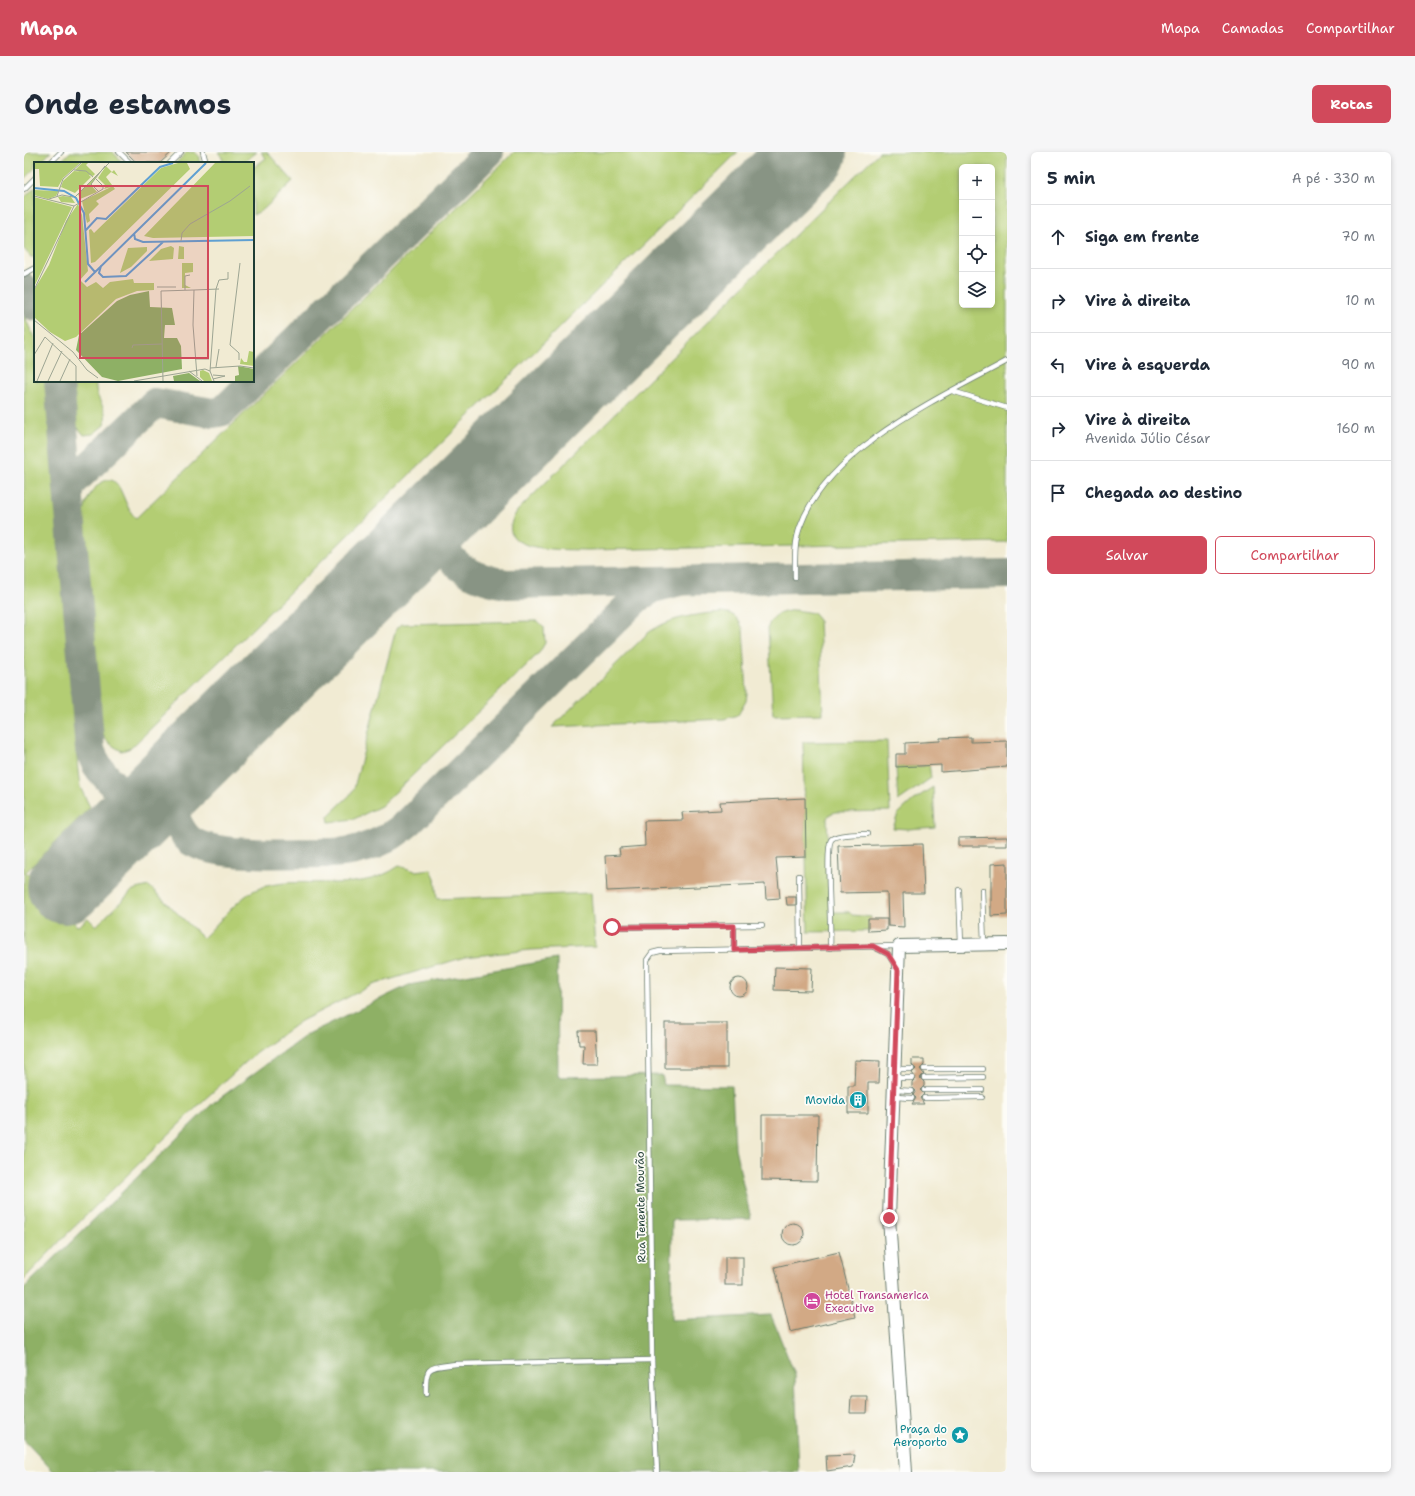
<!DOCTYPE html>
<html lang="pt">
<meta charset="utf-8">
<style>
:root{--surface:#fff;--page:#f6f6f7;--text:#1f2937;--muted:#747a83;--line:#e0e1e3;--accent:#d1495b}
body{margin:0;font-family:"Shantell Sans",sans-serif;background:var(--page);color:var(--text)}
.controls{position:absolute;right:12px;top:12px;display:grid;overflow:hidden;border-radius:6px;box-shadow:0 2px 6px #0003}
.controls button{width:36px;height:36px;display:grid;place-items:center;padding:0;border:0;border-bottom:1px solid var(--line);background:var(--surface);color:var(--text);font:20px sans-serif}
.stop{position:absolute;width:12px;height:12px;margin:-9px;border:3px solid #d1495b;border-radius:50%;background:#fff}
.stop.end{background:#d1495b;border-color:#fff;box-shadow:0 1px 4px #0008}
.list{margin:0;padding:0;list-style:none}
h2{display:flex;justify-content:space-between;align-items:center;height:52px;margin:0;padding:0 16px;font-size:17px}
h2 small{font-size:13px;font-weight:400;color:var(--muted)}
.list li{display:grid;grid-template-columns:26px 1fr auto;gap:12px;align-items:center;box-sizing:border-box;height:64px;padding:0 16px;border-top:1px solid var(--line)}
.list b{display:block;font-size:15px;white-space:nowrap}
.list p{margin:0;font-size:13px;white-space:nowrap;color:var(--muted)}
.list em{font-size:13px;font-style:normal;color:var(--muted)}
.actions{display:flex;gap:8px;padding:12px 16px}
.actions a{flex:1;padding:9px 0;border:1px solid var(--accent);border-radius:6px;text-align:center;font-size:14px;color:var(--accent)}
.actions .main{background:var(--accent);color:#fff}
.icon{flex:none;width:22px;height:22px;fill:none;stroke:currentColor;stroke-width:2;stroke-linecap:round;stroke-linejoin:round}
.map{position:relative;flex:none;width:983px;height:1320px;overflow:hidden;border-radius:6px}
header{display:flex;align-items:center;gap:24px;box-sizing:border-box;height:56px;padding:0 20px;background:var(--accent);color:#fff}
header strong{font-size:19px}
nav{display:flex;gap:22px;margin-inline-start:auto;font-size:14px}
.intro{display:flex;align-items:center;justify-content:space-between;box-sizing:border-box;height:96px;padding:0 24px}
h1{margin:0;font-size:28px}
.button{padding:10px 18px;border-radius:6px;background:var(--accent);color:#fff;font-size:14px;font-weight:700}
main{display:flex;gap:24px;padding:0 24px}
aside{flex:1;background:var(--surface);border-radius:6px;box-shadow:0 2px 6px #0003}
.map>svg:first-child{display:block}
.green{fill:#b3cd73;stroke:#698554;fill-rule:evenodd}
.forest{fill:#8eb065;stroke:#56764c}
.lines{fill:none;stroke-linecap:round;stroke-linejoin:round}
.taxiway{stroke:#889484;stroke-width:30}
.runway{stroke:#889484;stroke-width:76}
.building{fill:#d2a985}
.lane-casing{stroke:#687a6c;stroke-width:6}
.secondary-casing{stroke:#687a6c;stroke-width:14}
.lane{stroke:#fff;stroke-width:4.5}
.secondary{stroke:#fff;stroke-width:12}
.route{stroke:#d1495b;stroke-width:5}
.labels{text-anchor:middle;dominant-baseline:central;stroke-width:3.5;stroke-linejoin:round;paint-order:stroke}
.culture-label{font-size:11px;fill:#0d838f;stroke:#fdfcf7;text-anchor:end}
.street-label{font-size:11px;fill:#1f3d34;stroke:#fdfcf7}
.hotel-label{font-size:11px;fill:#b23c85;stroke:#fdfcf7;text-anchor:start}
.inset-river{fill:none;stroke:#5fa0d2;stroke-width:2}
.inset-road{fill:none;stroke:#9da593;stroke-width:1}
.view{fill:#d1495b;fill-opacity:0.15;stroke:#d1495b;stroke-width:2}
.inset-edge{fill:none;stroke:#1f3d34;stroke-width:2}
</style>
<header>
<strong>Mapa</strong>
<nav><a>Mapa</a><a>Camadas</a><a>Compartilhar</a></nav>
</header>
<div class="intro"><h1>Onde estamos</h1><a class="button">Rotas</a></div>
<main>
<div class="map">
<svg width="983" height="1320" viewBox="0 0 983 1320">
<rect width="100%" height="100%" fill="#fdfcf7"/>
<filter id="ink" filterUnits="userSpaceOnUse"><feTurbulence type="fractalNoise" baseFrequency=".025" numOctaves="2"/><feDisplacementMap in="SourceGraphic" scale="8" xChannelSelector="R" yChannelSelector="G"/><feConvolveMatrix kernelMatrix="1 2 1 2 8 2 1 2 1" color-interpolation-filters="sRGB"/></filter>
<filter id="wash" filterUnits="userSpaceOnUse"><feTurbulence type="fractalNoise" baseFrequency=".012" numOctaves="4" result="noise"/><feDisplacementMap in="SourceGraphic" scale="16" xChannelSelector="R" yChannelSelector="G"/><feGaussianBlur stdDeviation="0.9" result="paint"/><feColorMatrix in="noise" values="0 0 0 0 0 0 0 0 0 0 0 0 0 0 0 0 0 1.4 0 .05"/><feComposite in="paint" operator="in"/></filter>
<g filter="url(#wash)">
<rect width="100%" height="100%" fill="#f1ebd3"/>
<g class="green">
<polygon points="0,0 27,0 16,11 11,11 11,16 0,27"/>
<polygon points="46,0 89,0 99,11 35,11"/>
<polygon points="163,0 171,0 176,5 176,11 152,11"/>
<polygon points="194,0 233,0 219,11 198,11 199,7"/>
<polygon points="237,0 243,0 269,29 240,57 229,63 229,16 242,6"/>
<path d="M490,0h224l-607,596 -9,3c-12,-6 -20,-12 -22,-26l-17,-199c0,-12 3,-29 12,-38 27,-26 25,17 41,30z"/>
<path d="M855,0h128v390l-421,8c-24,-1 -99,4 -68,-40zM938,15h30v138h-30z"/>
<polygon points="11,35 11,105 7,105 0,97 0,46"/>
<path d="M0,163l11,25v41h11l32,390 2,16 10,20 -64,65 51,54 3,-1 8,-7 8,8 37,-36 16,-4 54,52c15,-14 34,-39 52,-48 43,-19 99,8 144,-24l16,5 16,-2 4,9 2,21 154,-6 4,54 -65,3 -65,7 -93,28 -71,36 -45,32 -50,45 -141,138 -41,43z"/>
<path d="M46,229h25c1,5 1,11 3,16 5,11 10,16 6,28l-11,9 -9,1 -10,-12z"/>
<path d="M771,458l18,3 6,7 4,94 -50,1 -5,-88c4,-13 14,-15 27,-17z"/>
<path d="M697,460c13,1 17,6 22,17l4,64 -1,8 -8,14 -14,4 -172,8 96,-94c22,-16 46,-18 73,-21z"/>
<polygon points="509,469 514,469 520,475 521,491 515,501 357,654 330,667 305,670 304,664 326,643 330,636 372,477 378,472"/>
<polygon points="863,589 866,659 812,660 806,662 803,666 807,760 825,760 828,763 847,765 847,779 784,780 779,590"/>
<polygon points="900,590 902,590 907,626 874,649 872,615 901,614"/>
<polygon points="909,635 911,675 884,677 869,676 874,662 888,649"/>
</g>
<polygon class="forest" points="533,807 534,925 638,923 640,933 708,934 711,996 727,1067 648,1068 647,1168 747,1163 771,1223 775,1320 30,1320 0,1288 0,1136 189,951 284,882 385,833"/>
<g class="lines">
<g class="taxiway">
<polyline points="0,136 11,154"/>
<polyline points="35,229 66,598 73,614 114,661"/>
<polyline points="45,350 45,338 49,330 131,251 189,261 199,259 465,0"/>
<path d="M414,366c-1,43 31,60 69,66l500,-10"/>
<path d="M164,613c-10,16 -21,37 -11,57 3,6 8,15 14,19 28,18 106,11 141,12 29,-1 55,-11 77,-31l228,-224 16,-10 27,-7"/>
</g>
<polyline class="runway" points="41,734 785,0"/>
</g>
<g id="blocks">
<g class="building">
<polygon points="102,0 148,0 136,11 113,11"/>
<polygon points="947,585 947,590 983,589 983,615 917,620 917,613 872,615 872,602 881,602 881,591 916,589 916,586"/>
<polygon points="781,646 782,705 752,706 756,746 742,747 741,732 583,739 581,704 596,703 595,696 621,694 620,669 659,668 658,660 697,658 696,650"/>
<polygon points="983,685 983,694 934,694 934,686"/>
<polygon points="898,692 900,741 879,741 880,775 864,774 863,740 816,741 814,694"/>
<polygon points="983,711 983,763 967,764 967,712"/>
<polygon points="762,745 772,745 772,753 763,753"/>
<polygon points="844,767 863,767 863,778 844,779"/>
<polygon points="751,815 788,816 787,839 750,838"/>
<circle cx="715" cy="835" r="9"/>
<rect x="641" y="871" width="62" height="45"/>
<polygon points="554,879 571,879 573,912 559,912 560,893 555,893"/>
<polygon points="888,907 900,907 900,913 896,917 900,922 896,926 900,930 900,934 896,938 900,942 896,946 900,952 888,952 892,946 889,943 892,939 888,935 888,930 892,926 888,921 892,917 888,913"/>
<polygon points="831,908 856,909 855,931 844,931 844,961 824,961 824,934 830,934"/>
<polygon points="738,963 794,963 793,1029 738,1028"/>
<circle cx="769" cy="1082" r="11"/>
<polygon points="815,1100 831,1165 766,1180 751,1115"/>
<rect x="701" y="1105" width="18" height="28"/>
<polygon points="827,1245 844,1245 843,1261 826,1261"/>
<polygon points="831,1303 829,1315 803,1319 802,1304"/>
</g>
</g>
</g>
<g filter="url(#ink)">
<use href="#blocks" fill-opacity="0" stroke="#687a6c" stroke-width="1"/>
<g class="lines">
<defs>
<g id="lane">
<polyline points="95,0 106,11"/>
<polyline points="179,0 182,11"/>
<polyline points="26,11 37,0"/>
<polyline points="146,11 157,0"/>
<polyline points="0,37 11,26"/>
<polyline points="0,122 11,116"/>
<polyline points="928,239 983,256"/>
<path d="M771,426c0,-17 -1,-35 5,-51 27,-78 139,-129 207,-166"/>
<polyline points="775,724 776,796"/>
<polyline points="935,738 937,792"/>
<polyline points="958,738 960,792"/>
<polyline points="710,774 710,798"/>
<polyline points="588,775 738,773"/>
<polyline points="850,795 864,802 871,813"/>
<path d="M806,796c2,-19 -5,-98 1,-108 4,-6 29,-6 36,-6"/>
<polyline points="871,917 888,917"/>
<polyline points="900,917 959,917"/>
<polyline points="871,926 888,926"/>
<polyline points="900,926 959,925"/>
<polyline points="871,938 888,939"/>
<polyline points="900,938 958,938"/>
<polyline points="871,945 888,946"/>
<polyline points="900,946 958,945"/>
<path d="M402,1242c-1,-30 3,-26 30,-30l196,-4"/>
<polyline points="633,1320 628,1208 623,808 628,801 636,799 875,794"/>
</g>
<polyline id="secondary" points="882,1320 865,1066 875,794 983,792"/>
</defs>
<use href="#lane" class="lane-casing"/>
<use href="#secondary" class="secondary-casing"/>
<use href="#lane" class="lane"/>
<use href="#secondary" class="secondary"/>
</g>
</g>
<g class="lines" filter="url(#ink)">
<polyline class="route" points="588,775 710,774 710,798 849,794 864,802 874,818 865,1066"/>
</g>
<defs>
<symbol id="building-disc" viewBox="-11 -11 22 22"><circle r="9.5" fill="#0f9aa8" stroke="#fdfcf7"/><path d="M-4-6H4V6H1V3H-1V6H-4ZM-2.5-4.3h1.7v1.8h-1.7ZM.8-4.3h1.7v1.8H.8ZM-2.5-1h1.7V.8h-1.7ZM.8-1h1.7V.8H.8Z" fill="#fff"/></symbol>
<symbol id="hotel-disc" viewBox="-11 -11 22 22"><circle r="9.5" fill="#d1479c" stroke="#fdfcf7"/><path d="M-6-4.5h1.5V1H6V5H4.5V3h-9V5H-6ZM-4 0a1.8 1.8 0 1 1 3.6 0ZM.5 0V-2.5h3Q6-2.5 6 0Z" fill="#fff"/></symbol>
<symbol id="sight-disc" viewBox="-11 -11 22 22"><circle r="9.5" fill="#0f9aa8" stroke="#fdfcf7"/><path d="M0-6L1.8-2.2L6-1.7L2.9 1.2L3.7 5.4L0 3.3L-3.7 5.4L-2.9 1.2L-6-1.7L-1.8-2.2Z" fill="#fff"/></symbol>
</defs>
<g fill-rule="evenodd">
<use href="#building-disc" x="824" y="938" width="20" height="20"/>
<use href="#hotel-disc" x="778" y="1139" width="20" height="20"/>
<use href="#sight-disc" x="926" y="1273" width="20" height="20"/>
</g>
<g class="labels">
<g class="culture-label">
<text x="821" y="948">Movida</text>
<text x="923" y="1277">Praça do<tspan x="923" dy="13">Aeroporto</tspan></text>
</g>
<g class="street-label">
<text transform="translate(617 1055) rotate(-91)">Rua Tenente Mourão</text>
</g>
<g class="hotel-label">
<text x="801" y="1143">Hotel Transamerica<tspan x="801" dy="13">Executive</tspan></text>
</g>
</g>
<g transform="translate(10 10)">
<rect width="220" height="220" fill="#f1ebd3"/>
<path d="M0,1h46l-17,15 -5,9 -18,-1 -1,-17h-5zM48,1h6l-2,2 9,9 -2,2 -18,-6zM144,1h9l3,6 -95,93 -4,1 -2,-33 2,-1 3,4 67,-65zM181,1h39v73l-101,2 -9,-2zM72,4l6,6 2,-2 4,6 -7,-4 -5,5 9,12 -19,12 3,3 -10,10 1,7 -3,2 -5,-22 29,-14 -7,2 2,-3 -8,-8zM40,9l12,1 5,5 -16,16 -14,-6 2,-6zM66,10l-9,13 6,7 -17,7 -2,-5zM0,28l24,1v1l-2,4 -8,3 -14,-4zM29,34l8,1 4,6 -14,-1 -3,-5zM0,35l38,10 -38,80zM44,42l4,11 6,56 -8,9 7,7 9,-5 7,6 7,-6 23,-3 1,4h20v7l-17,1 -21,8 -40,38 -11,4 -15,-9 -16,-15v-27l15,-25 17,-44zM137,84l3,2 -1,11 -24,2 12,-12zM145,84l5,1v12h-6zM113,85v4l-16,16 -11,6 8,-25zM148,101h11v9l-8,1v12l6,3h-9zM215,189l5,1v14l-14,-2 1,-6 3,4h3zM169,208l6,3 3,8h-8l-4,-4v-6z" fill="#b3cd73"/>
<path d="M115,129l1,16 22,1 3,17h-10l-1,13h13l4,8 1,23 -64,12 -16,-4 -26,-27 3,-15 38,-34 13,-6zM204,204l16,3v12h-19v-5l4,-1zM155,211l11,8h-26l-1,-5z" fill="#8eb065"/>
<path class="inset-river" d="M0,26l30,3 12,7 8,15 4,51 7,8M51,69l12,-13 9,1 54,-52 13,-4M100,71l1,6 8,3 111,-2M67,104l-2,7 4,4 23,-1 37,-34M51,120l121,-119"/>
<path class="inset-road" d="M40,8l12,1 7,6M65,30l-8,-8 14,-18M0,34l40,10 29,-17v-3l-7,-7M23,34l6,-17 18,-16M41,35l34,-34M15,37l13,-4 11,2M147,79l1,-8 8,-9 40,-23 20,-15M123,125h19M0,128l40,-84M151,128v-14l5,-1M0,158l39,32 14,18 11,8M98,186l1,-3 29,-1M0,193l11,-18 31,29v15M161,197h14M205,198v-7l-9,-8 10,-82M182,205l3,-18M176,206l30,-2 14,2M155,209l13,10M176,209l6,-82 3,-9 9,-1v-7M179,213l12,1 -12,3M163,214l-4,-51 1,-35 25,-1M3,219l16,-38M14,219l14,-30M26,219l10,-22M100,219l71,-12 5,2 4,10M129,219l-2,-90 33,-1"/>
<path class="view" d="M46,24h128v172h-128z"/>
<rect width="220" height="220" class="inset-edge"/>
</g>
</svg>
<div class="controls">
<button>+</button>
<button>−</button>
<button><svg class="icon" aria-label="locate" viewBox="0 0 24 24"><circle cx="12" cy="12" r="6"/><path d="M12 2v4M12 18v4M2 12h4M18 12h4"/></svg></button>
<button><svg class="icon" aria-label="layers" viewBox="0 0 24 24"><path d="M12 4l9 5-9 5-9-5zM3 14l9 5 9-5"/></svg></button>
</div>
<div class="stop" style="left:588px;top:775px"></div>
<div class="stop end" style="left:865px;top:1066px"></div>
</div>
<aside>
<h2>5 min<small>A pé · 330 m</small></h2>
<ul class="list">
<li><svg class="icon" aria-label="ahead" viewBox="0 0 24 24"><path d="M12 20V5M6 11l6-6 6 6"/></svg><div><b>Siga em frente</b></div><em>70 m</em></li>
<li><svg class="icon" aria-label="right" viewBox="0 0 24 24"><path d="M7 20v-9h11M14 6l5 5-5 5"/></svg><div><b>Vire à direita</b></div><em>10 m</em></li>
<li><svg class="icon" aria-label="left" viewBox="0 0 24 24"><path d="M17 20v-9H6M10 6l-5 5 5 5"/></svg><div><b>Vire à esquerda</b></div><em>90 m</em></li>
<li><svg class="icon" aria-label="right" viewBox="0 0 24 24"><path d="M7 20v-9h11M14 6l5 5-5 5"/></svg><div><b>Vire à direita</b><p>Avenida Júlio César</p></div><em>160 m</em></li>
<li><svg class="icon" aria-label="arrive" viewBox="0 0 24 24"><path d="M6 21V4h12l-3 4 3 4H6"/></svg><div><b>Chegada ao destino</b></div></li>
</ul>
<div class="actions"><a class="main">Salvar</a><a>Compartilhar</a></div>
</aside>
</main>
